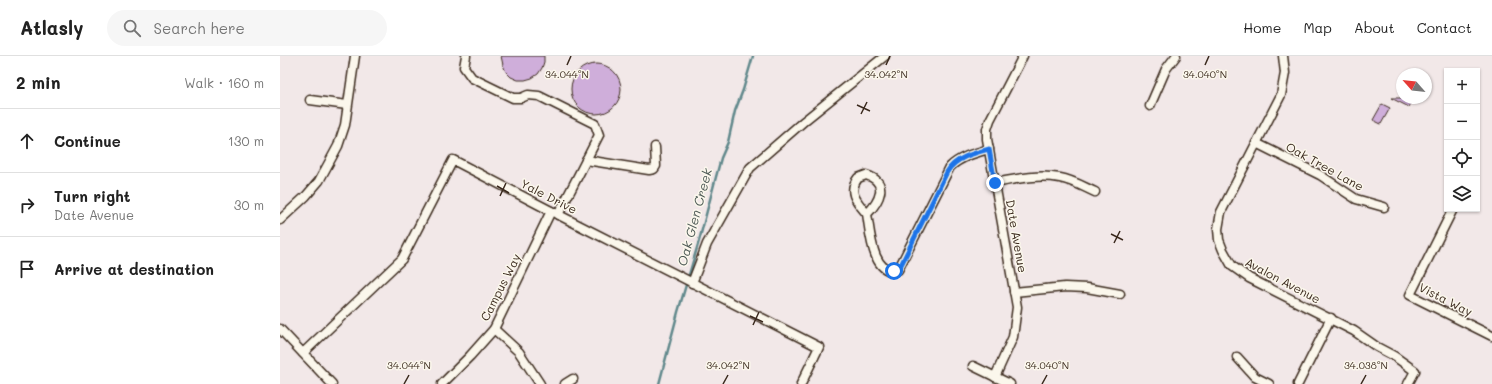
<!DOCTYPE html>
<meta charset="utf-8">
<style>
:root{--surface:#fff;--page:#f6f6f6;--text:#222;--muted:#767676;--line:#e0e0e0}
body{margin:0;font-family:Mali,sans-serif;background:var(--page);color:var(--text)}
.controls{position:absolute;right:12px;top:12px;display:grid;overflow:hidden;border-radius:0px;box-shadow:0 1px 3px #0004}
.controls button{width:36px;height:36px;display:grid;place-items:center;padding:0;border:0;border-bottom:1px solid var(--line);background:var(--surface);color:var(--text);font:20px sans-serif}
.compass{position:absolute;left:1116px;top:12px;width:36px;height:36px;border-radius:50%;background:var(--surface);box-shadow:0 1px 3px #0004;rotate:297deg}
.stop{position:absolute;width:12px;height:12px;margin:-9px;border:3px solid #1a73e8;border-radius:50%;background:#fff}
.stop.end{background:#1a73e8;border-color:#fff;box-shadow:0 1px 4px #0008}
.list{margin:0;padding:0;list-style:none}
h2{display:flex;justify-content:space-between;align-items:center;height:52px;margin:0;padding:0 16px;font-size:17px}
h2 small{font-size:13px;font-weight:400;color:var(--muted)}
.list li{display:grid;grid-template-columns:26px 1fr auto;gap:12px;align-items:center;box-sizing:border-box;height:64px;padding:0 16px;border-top:1px solid var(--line)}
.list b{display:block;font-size:15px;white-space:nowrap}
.list p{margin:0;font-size:13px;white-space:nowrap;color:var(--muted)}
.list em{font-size:13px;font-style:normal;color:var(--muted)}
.icon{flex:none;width:22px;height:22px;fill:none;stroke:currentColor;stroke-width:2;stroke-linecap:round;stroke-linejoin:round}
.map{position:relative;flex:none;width:1212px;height:328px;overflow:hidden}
header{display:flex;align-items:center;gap:24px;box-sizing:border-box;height:56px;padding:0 20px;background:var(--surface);border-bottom:1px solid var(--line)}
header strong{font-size:19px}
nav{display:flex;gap:22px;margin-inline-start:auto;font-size:14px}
.search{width:280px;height:36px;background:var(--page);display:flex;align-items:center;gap:10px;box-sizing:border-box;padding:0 14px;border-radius:22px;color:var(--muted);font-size:15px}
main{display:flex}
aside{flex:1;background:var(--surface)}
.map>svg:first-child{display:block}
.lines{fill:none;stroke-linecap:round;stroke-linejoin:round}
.stream{stroke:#60888b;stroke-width:2.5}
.building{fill:#cfaeda;stroke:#3b2a1e}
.minor-casing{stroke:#3b2a1e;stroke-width:11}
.minor{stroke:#fbf7ec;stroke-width:8}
.route{stroke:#1a73e8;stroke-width:5}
.ticks{fill:none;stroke:#3b2a1e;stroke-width:1.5}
.labels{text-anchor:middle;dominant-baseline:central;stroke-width:3;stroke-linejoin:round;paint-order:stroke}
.street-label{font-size:12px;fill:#3b2a1e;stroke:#fbf7ec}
.water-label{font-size:13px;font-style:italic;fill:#4d5955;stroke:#fbf7ec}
.ticks-label{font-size:10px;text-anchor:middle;fill:#3b2a1e;stroke:#fbf7ec;stroke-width:3;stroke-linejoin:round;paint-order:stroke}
</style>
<header>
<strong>Atlasly</strong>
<div class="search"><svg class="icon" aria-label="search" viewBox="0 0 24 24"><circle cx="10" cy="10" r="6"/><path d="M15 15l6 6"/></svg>Search here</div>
<nav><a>Home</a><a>Map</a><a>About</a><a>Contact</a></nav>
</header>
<main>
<aside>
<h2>2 min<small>Walk · 160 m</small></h2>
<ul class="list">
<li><svg class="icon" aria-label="ahead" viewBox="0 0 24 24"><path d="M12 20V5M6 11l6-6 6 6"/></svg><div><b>Continue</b></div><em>130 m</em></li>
<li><svg class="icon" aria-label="right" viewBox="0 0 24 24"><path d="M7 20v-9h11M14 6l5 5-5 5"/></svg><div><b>Turn right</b><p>Date Avenue</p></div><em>30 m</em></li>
<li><svg class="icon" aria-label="arrive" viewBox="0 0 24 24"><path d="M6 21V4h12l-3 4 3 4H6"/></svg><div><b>Arrive at destination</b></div></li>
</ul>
</aside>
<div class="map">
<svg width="1212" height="328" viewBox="0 0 1212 328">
<rect width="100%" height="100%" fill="#f2e8e8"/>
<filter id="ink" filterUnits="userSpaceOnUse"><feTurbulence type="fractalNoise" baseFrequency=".025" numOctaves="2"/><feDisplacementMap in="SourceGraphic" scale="8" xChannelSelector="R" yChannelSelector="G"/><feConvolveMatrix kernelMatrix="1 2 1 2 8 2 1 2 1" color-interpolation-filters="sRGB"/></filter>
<g filter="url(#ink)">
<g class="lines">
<polyline class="stream" points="379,328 398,256 419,185 441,102 448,86 455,55 463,34 473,0"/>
</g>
<g class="building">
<polygon points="221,0 264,0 264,6 262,12 258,18 252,22 245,24 238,24 231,21 226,16 223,9"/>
<circle cx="316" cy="33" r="25"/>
<polygon points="1111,42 1134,42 1129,51"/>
<polygon points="1102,48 1110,52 1101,68 1093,64"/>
</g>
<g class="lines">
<defs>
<g id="minor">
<polyline points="186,0 184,11 192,22 233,42 241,42 248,39 259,40 315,68 319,79 278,159"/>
<polyline points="1003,0 1005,17 1001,39 941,156 938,173 939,184 943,194 952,210 969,222 1074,275 1097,291 1114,300 1135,315 1128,328"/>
<polyline points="30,44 67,49"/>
<polyline points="870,50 886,13 896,0"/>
<polyline points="976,87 1040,119 1076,143 1104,151"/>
<polyline points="306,104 369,114 374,113 376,110 375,91"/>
<path d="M715,127c21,-4 43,-9 65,-5 12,2 24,9 35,14"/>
<polyline points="1173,153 1130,239 1212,280"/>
<path d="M587,158c-10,-12 -20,-22 -9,-36l8,-3c24,7 13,27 1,39 3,16 5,63 31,56l52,-103c10,-10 25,-14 39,-18"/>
<polyline points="0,164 26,140 39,125 58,90 65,69 75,0"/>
<polyline points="412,227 427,188 470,112 524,65 605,0"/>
<polyline points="734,236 785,231 807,232 840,238"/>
<polyline points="0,273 52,328"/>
<polyline points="214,273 239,296 260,328"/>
<polyline points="23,297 122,203 173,104 271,155 539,291 521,328"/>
<polyline points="957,301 975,321 989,328"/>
<polyline points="693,310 730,328"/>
<polyline points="715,321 733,281 737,251 707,83 707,73 710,64 743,0"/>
<polyline points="162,328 190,300 214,273 271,155"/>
<polyline points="285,328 293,323"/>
<polyline points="1018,328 1051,262"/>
</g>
</defs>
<use href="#minor" class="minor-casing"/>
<use href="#minor" class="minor"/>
</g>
</g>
<g class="lines" filter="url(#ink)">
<path class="route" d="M614,215l6,-4 47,-95c8,-14 27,-19 42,-23l6,34"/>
</g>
<path class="ticks" d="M287,9l4,-9M606,9l4,-9M925,9l4,-9M577,49l13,6M581,58l6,-12M217,130l12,7M220,140l6,-13M831,178l12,6M834,187l6,-12M470,260l13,6M473,269l6,-13M124,328l5,-9M443,328l5,-9M762,328l5,-9M1081,328l5,-9"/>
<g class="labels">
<g class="street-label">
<text transform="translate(1045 110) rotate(29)">Oak Tree Lane</text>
<text transform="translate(269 140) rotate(27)">Yale Drive</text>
<text transform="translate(737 180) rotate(80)">Date Avenue</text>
<text transform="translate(1003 224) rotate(28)">Avalon Avenue</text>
<text transform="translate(220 231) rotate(-63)">Campus Way</text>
<text transform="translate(1166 243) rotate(27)">Vista Way</text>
</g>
<g class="water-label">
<text transform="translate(414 161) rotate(-75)">Oak Glen Creek</text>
</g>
</g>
<g class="ticks-label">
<text x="287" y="22">34.044°N</text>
<text x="606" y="22">34.042°N</text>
<text x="925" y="22">34.040°N</text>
<text x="129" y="313">34.044°N</text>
<text x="448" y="313">34.042°N</text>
<text x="767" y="313">34.040°N</text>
<text x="1086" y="313">34.038°N</text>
</g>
</svg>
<div class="controls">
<button>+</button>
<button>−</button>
<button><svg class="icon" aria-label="locate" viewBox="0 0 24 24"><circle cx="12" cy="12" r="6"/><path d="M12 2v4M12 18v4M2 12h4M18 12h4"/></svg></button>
<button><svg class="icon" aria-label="layers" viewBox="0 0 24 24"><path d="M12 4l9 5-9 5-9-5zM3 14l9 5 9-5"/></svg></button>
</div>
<svg class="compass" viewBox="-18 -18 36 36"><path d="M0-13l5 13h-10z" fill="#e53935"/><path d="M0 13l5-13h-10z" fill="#767676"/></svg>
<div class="stop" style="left:614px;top:215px"></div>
<div class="stop end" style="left:715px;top:127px"></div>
</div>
</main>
